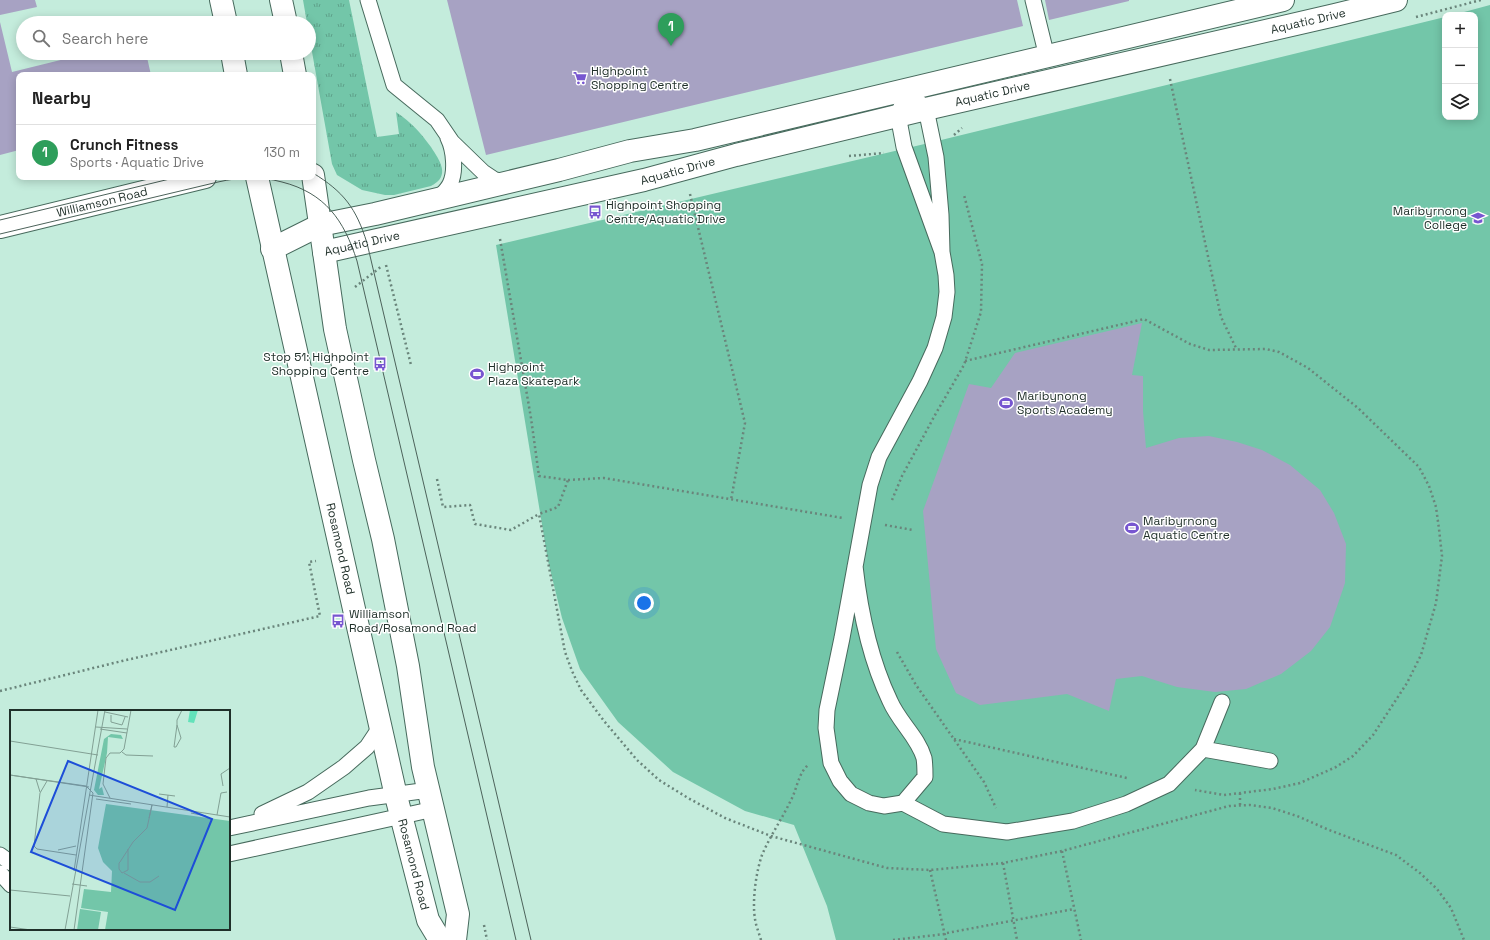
<!DOCTYPE html>
<html lang="en">
<head>
<meta charset="utf-8">
<style>
	body { margin:0; font-family:"Space Grotesk",sans-serif; background:#f6f6f6; color:#222 }
	.controls { position:absolute; right:12px; top:12px; display:grid; overflow:hidden; border-radius:8px; box-shadow:0 2px 10px #0003 }
	.controls button { width:36px; height:36px; display:grid; place-items:center; padding:0; border:0; border-bottom:1px solid #e0e0e0; background:#fff; color:#222; font:20px sans-serif }
	.you { position:absolute; left:644px; top:603px; width:14px; height:14px; margin:-10px; border:3px solid #fff; border-radius:50%; background:#1a73e8; box-shadow:0 0 0 6px #1a73e833 }
	.badge { display:grid; place-items:center; width:26px; height:26px; border-radius:50%; background:#0b8043; color:#fff; font-size:13px; font-weight:700 }
	.pin { position:absolute; translate:-50% -33px; filter:drop-shadow(0 1px 2px #0008) }
	.pin::after { content:''; position:absolute; top:21px; width:14px; height:12px; background:inherit; clip-path:polygon(0 0,100% 0,50% 100%) }
	.list { margin:0; padding:0; list-style:none }
	h2 { display:flex; justify-content:space-between; align-items:center; height:52px; margin:0; padding:0 16px; font-size:17px }
	h2 small { font-size:13px; font-weight:400; color:#767676 }
	.list li { display:grid; grid-template-columns:26px 1fr auto; gap:12px; align-items:center; box-sizing:border-box; height:56px; padding:0 16px; border-top:1px solid #e0e0e0 }
	.list b { display:block; font-size:15px; white-space:nowrap }
	.list p { margin:0; font-size:13px; white-space:nowrap; color:#767676 }
	.list em { font-size:13px; font-style:normal; color:#767676 }
	.icon { flex:none; width:22px; height:22px; fill:none; stroke:currentColor; stroke-width:2; stroke-linecap:round; stroke-linejoin:round }
	.map { position:relative; flex:none; width:1490px; height:940px; overflow:hidden }
	.search { position:absolute; background:#fff; box-shadow:0 2px 10px #0003; left:16px; top:16px; width:300px; height:44px; display:flex; align-items:center; gap:10px; box-sizing:border-box; padding:0 14px; border-radius:22px; color:#767676; font-size:15px }
	.panel { position:absolute; background:#fff; box-shadow:0 2px 10px #0003; left:16px; top:72px; width:300px; height:108px; border-radius:8px }
	.map>svg:first-child { display:block }
</style>
</head>
<body>
<div class="map">
<svg width="1490" height="940" viewBox="0 0 1490 940">
	<defs>
		<pattern id="grass-tufts" width="24" height="20" patternUnits="userSpaceOnUse"><rect width="24" height="20" fill="#73c6a9"/><path d="M3 7l-1-3M5 7V3M7 7l1-3M15 17l-1-3M17 17v-4M19 17l1-3" fill="none" stroke="#5ea18a"/></pattern>
	</defs>
	<rect width="100%" height="100%" fill="#c4ecdc"/>
	<!-- grass -->
	<path fill="url(#grass-tufts)" d="M303,0H349L377,137L399,134L396,112C412,123 420,132 431,147C440,161 451,176 431,186L394,195H385L362,190L337,175L332,164L309,35V23H307Z"/>
	<!-- garden -->
	<path fill="#73c6a9" d="M1490,5V940H836L827,906L794,825L745,811L673,772L618,722L580,669L562,618L548,561L496,245L933,142L1445,17V117H1475V15H1453Z"/>
	<!-- building -->
	<path fill="#a7a2c3" d="M0,0H35L37,7L0,15Z
		M447,0H1017L1023,26L486,155Z
		M1045,0H1129V1L1049,20Z
		M0,22L12,72L89,53H146L151,75H19V150L0,155Z
		M1142,323L1132,375L1143,376V411L1146,448L1179,438L1209,436L1237,442L1262,450L1290,465L1320,490L1334,513L1346,544L1345,583L1330,627L1311,651L1281,674L1246,689L1215,692L1177,687L1142,676L1116,679L1109,711L1067,694L980,705L956,693L936,649L923,511L969,384L991,388L1015,353Z"/>
	<g fill="none" stroke-linecap="round" stroke-linejoin="round">
		<!-- service casing -->
		<g stroke="#476a5d" stroke-width="17">
			<path id="service" d="M368,0L394,85L437,120L452,142L483,172L495,180L507,182
				M1033,0L1047,57
				M438,199C442,194 447,190 450,184C456,172 454,150 448,138
				M855,566C860,611 870,659 890,701C899,722 918,737 924,758C925,764 925,771 925,777L903,803L884,806L869,803L851,794L840,781L831,763L826,728L827,710L842,638L870,485L879,457L920,381L935,348L944,317L947,292L946,275L942,252L941,215L936,157L926,109L907,91L898,115L904,147L942,252
				M1203,749L1270,761
				M903,803L943,824L1007,832L1073,821L1126,804L1169,784L1203,749L1222,702
				M262,814L308,792L344,767L367,747L381,726
				M229,828L369,798L429,790
				M229,854L434,809
				M0,855L11,863
				M0,873L11,885"/>
		</g>
		<!-- minor casing -->
		<g stroke="#476a5d" stroke-width="24">
			<g id="minor">
				<path d="M320,225L375,214L559,170L630,151L695,140L1283,0"/>
				<path id="s1" d="M324,252L644,180L736,155L926,109L1335,15L1396,0"/>
			</g>
		</g>
		<!-- tertiary casing -->
		<g stroke="#476a5d" stroke-width="24">
			<g id="tertiary">
				<path d="M221,0L226,23"/>
				<path d="M281,0L286,23"/>
				<path d="M232,53L236,75"/>
				<path d="M291,53L295,75"/>
				<path d="M313,175L335,329L364,460L383,539L408,666L423,767L458,914L455,940"/>
				<path id="s2" d="M257,177L396,796L428,920L440,940"/>
				<path id="s3" d="M0,227L205,177"/>
				<path d="M272,249L320,225"/>
			</g>
		</g>
		<!-- path -->
		<path stroke="#6a857b" stroke-width="2.5" stroke-dasharray="2 3" stroke-linecap="butt" d="M1416,17L1481,0
			M1170,79L1221,317L1237,350
			M954,135L962,128
			M849,156L884,153
			M690,194L745,423L731,500
			M500,239L531,418L539,476L568,480L558,507L539,514L565,652L572,671L581,690L604,721L637,760L659,780L688,798L725,818L771,836L887,868L930,870L1003,863L1062,851L1229,806L1250,805L1272,808L1297,816L1329,830L1396,855L1420,873L1437,889L1451,908L1464,940
			M386,265L411,365
			M355,287L382,266
			M965,361L1144,319L1190,344L1209,350L1266,349L1279,352L1308,368L1358,408L1419,467L1429,486L1436,507L1439,529L1442,556L1436,603L1421,655L1407,683L1373,735L1353,756L1336,767L1300,783L1273,789L1224,795L1195,790
			M437,479L443,507L470,505L475,524L511,530L539,514
			M568,480L604,478L843,518
			M892,500L902,476L935,415L964,365L981,312L982,264L964,195
			M885,525L913,530
			M897,652L916,685L984,782L996,808
			M0,691L122,661L320,616L309,562L316,561
			M954,739L1127,778
			M1240,793V806
			M1062,851L1081,940
			M1003,863L1017,940
			M930,870L946,940
			M484,925L487,940
			M947,933L1074,909
			M761,940C759,933 756,926 755,919C752,901 756,872 762,855C770,836 782,819 791,800C797,789 798,774 808,765
			M893,940L945,934"/>
		<!-- service -->
		<use href="#service" stroke="#fff" stroke-width="15"/>
		<!-- minor -->
		<use href="#minor" stroke="#fff" stroke-width="22"/>
		<!-- tertiary -->
		<use href="#tertiary" stroke="#fff" stroke-width="22"/>
		<!-- tram -->
		<path stroke="#4c625a" stroke-width="1" d="M313,173C344,192 356,208 367,243L531,940
			M0,220L178,177
			M0,234L218,182C240,177 260,176 282,182C325,193 344,220 357,261L516,940"/>
	</g>
	<!-- icons -->
	<defs>
		<g id="supermarket-bare" transform="scale(1.08)"><path d="M-6-5.5h2.5l.6 2H6L4.5 2H-2.5L-4.4-4H-6ZM-1.5 3.2a1.3 1.3 0 1 0 .1 0ZM3 3.2a1.3 1.3 0 1 0 .1 0Z" fill="#7756d0" stroke="#fff" stroke-width="2.5" paint-order="stroke"/></g>
		<g id="bus-bare" transform="scale(1.08)"><path d="M-5-6H5V4H4V6H2V4H-2V6H-4V4H-5ZM-3.5-4V0h7V-4ZM-3.5 1.2v1.5H-2V1.2ZM2 1.2v1.5H3.5V1.2Z" fill="#7756d0" stroke="#fff" stroke-width="2.5" paint-order="stroke"/></g>
		<g id="school-bare" transform="scale(1.08)"><path d="M0-5L7-2L0 1L-7-2ZM-4 1L0 2.5L4 1V4Q0 6-4 4Z" fill="#7756d0" stroke="#fff" stroke-width="2.5" paint-order="stroke"/></g>
		<g id="stadium-bare" transform="scale(1.08)"><path d="M0-5a6.5 5 0 1 0 0 10a6.5 5 0 1 0 0-10ZM-3.5-1.8h7v3.6h-7Z" fill="#7756d0" stroke="#fff" stroke-width="2.5" paint-order="stroke"/></g>
	</defs>
	<g fill-rule="evenodd">
		<use href="#supermarket-bare" x="580" y="78"/>
		<use href="#bus-bare" x="595" y="212"/>
		<use href="#school-bare" x="1478" y="218"/>
		<use href="#bus-bare" x="380" y="364"/>
		<use href="#stadium-bare" x="477" y="374"/>
		<use href="#stadium-bare" x="1006" y="403"/>
		<use href="#stadium-bare" x="1132" y="528"/>
		<use href="#bus-bare" x="338" y="621"/>
	</g>
	<g text-anchor="middle" stroke-width="3" stroke-linejoin="round" paint-order="stroke">
		<!-- street labels -->
		<g font-size="12" fill="#1f2f29" stroke="#fff">
			<text dy="4" stroke="none"><textPath href="#s1" startOffset="1011">Aquatic Drive</textPath></text>
			<text dy="4" stroke="none"><textPath href="#s1" startOffset="687">Aquatic Drive</textPath></text>
			<text dy="4" stroke="none"><textPath href="#s1" startOffset="363">Aquatic Drive</textPath></text>
			<text dy="4" stroke="none"><textPath href="#s3" startOffset="105">Williamson Road</textPath></text>
			<text dy="4" stroke="none"><textPath href="#s1" startOffset="39">Aquatic Drive</textPath></text>
			<text dy="4" stroke="none"><textPath href="#s2" startOffset="381">Rosamond Road</textPath></text>
			<text dy="4" stroke="none"><textPath href="#s2" startOffset="705">Rosamond Road</textPath></text>
		</g>
		<!-- poi labels -->
		<g font-size="12" fill="#1f2f29" stroke="#fff" text-anchor="start">
			<text x="591" y="75">Highpoint<tspan x="591" dy="14">Shopping Centre</tspan></text>
			<text x="606" y="209">Highpoint Shopping<tspan x="606" dy="14">Centre/Aquatic Drive</tspan></text>
			<text x="1467" y="215" text-anchor="end">Maribyrnong<tspan x="1467" dy="14">College</tspan></text>
			<text x="369" y="361" text-anchor="end">Stop 51: Highpoint<tspan x="369" dy="14">Shopping Centre</tspan></text>
			<text x="488" y="371">Highpoint<tspan x="488" dy="14">Plaza Skatepark</tspan></text>
			<text x="1017" y="400">Maribynong<tspan x="1017" dy="14">Sports Academy</tspan></text>
			<text x="1143" y="525">Maribyrnong<tspan x="1143" dy="14">Aquatic Centre</tspan></text>
			<text x="349" y="618">Williamson<tspan x="349" dy="14">Road/Rosamond Road</tspan></text>
		</g>
	</g>
	<!-- overview -->
	<g transform="translate(10 710)">
		<rect width="220" height="220" fill="#c4ecdc"/>
		<path d="M101,24L111,25L113,29L98,27L97,43L89,79L92,77L94,85H88L84,80L94,29Z" fill="#73c6a9"/>
		<path d="M96,94L220,111V220H95L98,202L71,198L74,179L101,182L102,161L93,152L88,138ZM70,199L91,202L88,220H67Z" fill="#73c6a9"/>
		<path d="M180,0H188L184,13L178,12Z" fill="#63e2ba"/>
		<path fill="none" stroke="#82a094" stroke-width="1" d="M95,2L118,7M101,5V12L112,15L115,7M167,15L171,28L166,37H164L167,15V10L172,0M86,17L117,19M90,19L117,23M0,31L88,45M112,42L116,45L143,46M0,65L79,77M0,65L76,76L83,83L64,220M26,69L30,82M37,71L30,83L24,136L27,139L66,145M213,76L211,64L220,58M149,84L165,86M79,85L220,107M100,88L93,74L96,48L100,43H110L114,39L121,0M86,89L121,94M157,97L158,85M181,103L196,106M207,105L211,83L217,82M139,108L142,95M118,139V160L112,163L109,159V153L110,152L123,132L137,118L142,95M48,140L66,136M64,161L88,0M114,163L130,172H140L149,166M62,174L77,176M0,180L60,186M0,217L21,220M55,220L95,0"/>
		<path fill="#1d4ed8" fill-opacity="0.15" stroke="#1d4ed8" stroke-width="2" d="M58,51L202,109L165,200L21,142Z"/>
		<rect width="220" height="220" fill="none" stroke="#1f2f29" stroke-width="2"/>
	</g>
</svg>
<div class="controls">
<button>+</button>
<button>−</button>
<button><svg class="icon" aria-label="layers" viewBox="0 0 24 24"><path d="M12 4l9 5-9 5-9-5zM3 14l9 5 9-5"/></svg></button>
</div>
<div class="you"></div>
<div class="pin badge" style="left:671px;top:46px;background:#2e9e5b">1</div>
<div class="search"><svg class="icon" aria-label="search" viewBox="0 0 24 24"><circle cx="10" cy="10" r="6"/><path d="M15 15l6 6"/></svg>Search here</div>
<section class="panel">
<h2>Nearby<small></small></h2>
<ul class="list">
<li><span class="badge" style="background:#2e9e5b">1</span><div><b>Crunch Fitness</b><p>Sports · Aquatic Drive</p></div><em>130 m</em></li>
</ul>
</section>
</div>
</body>
</html>
